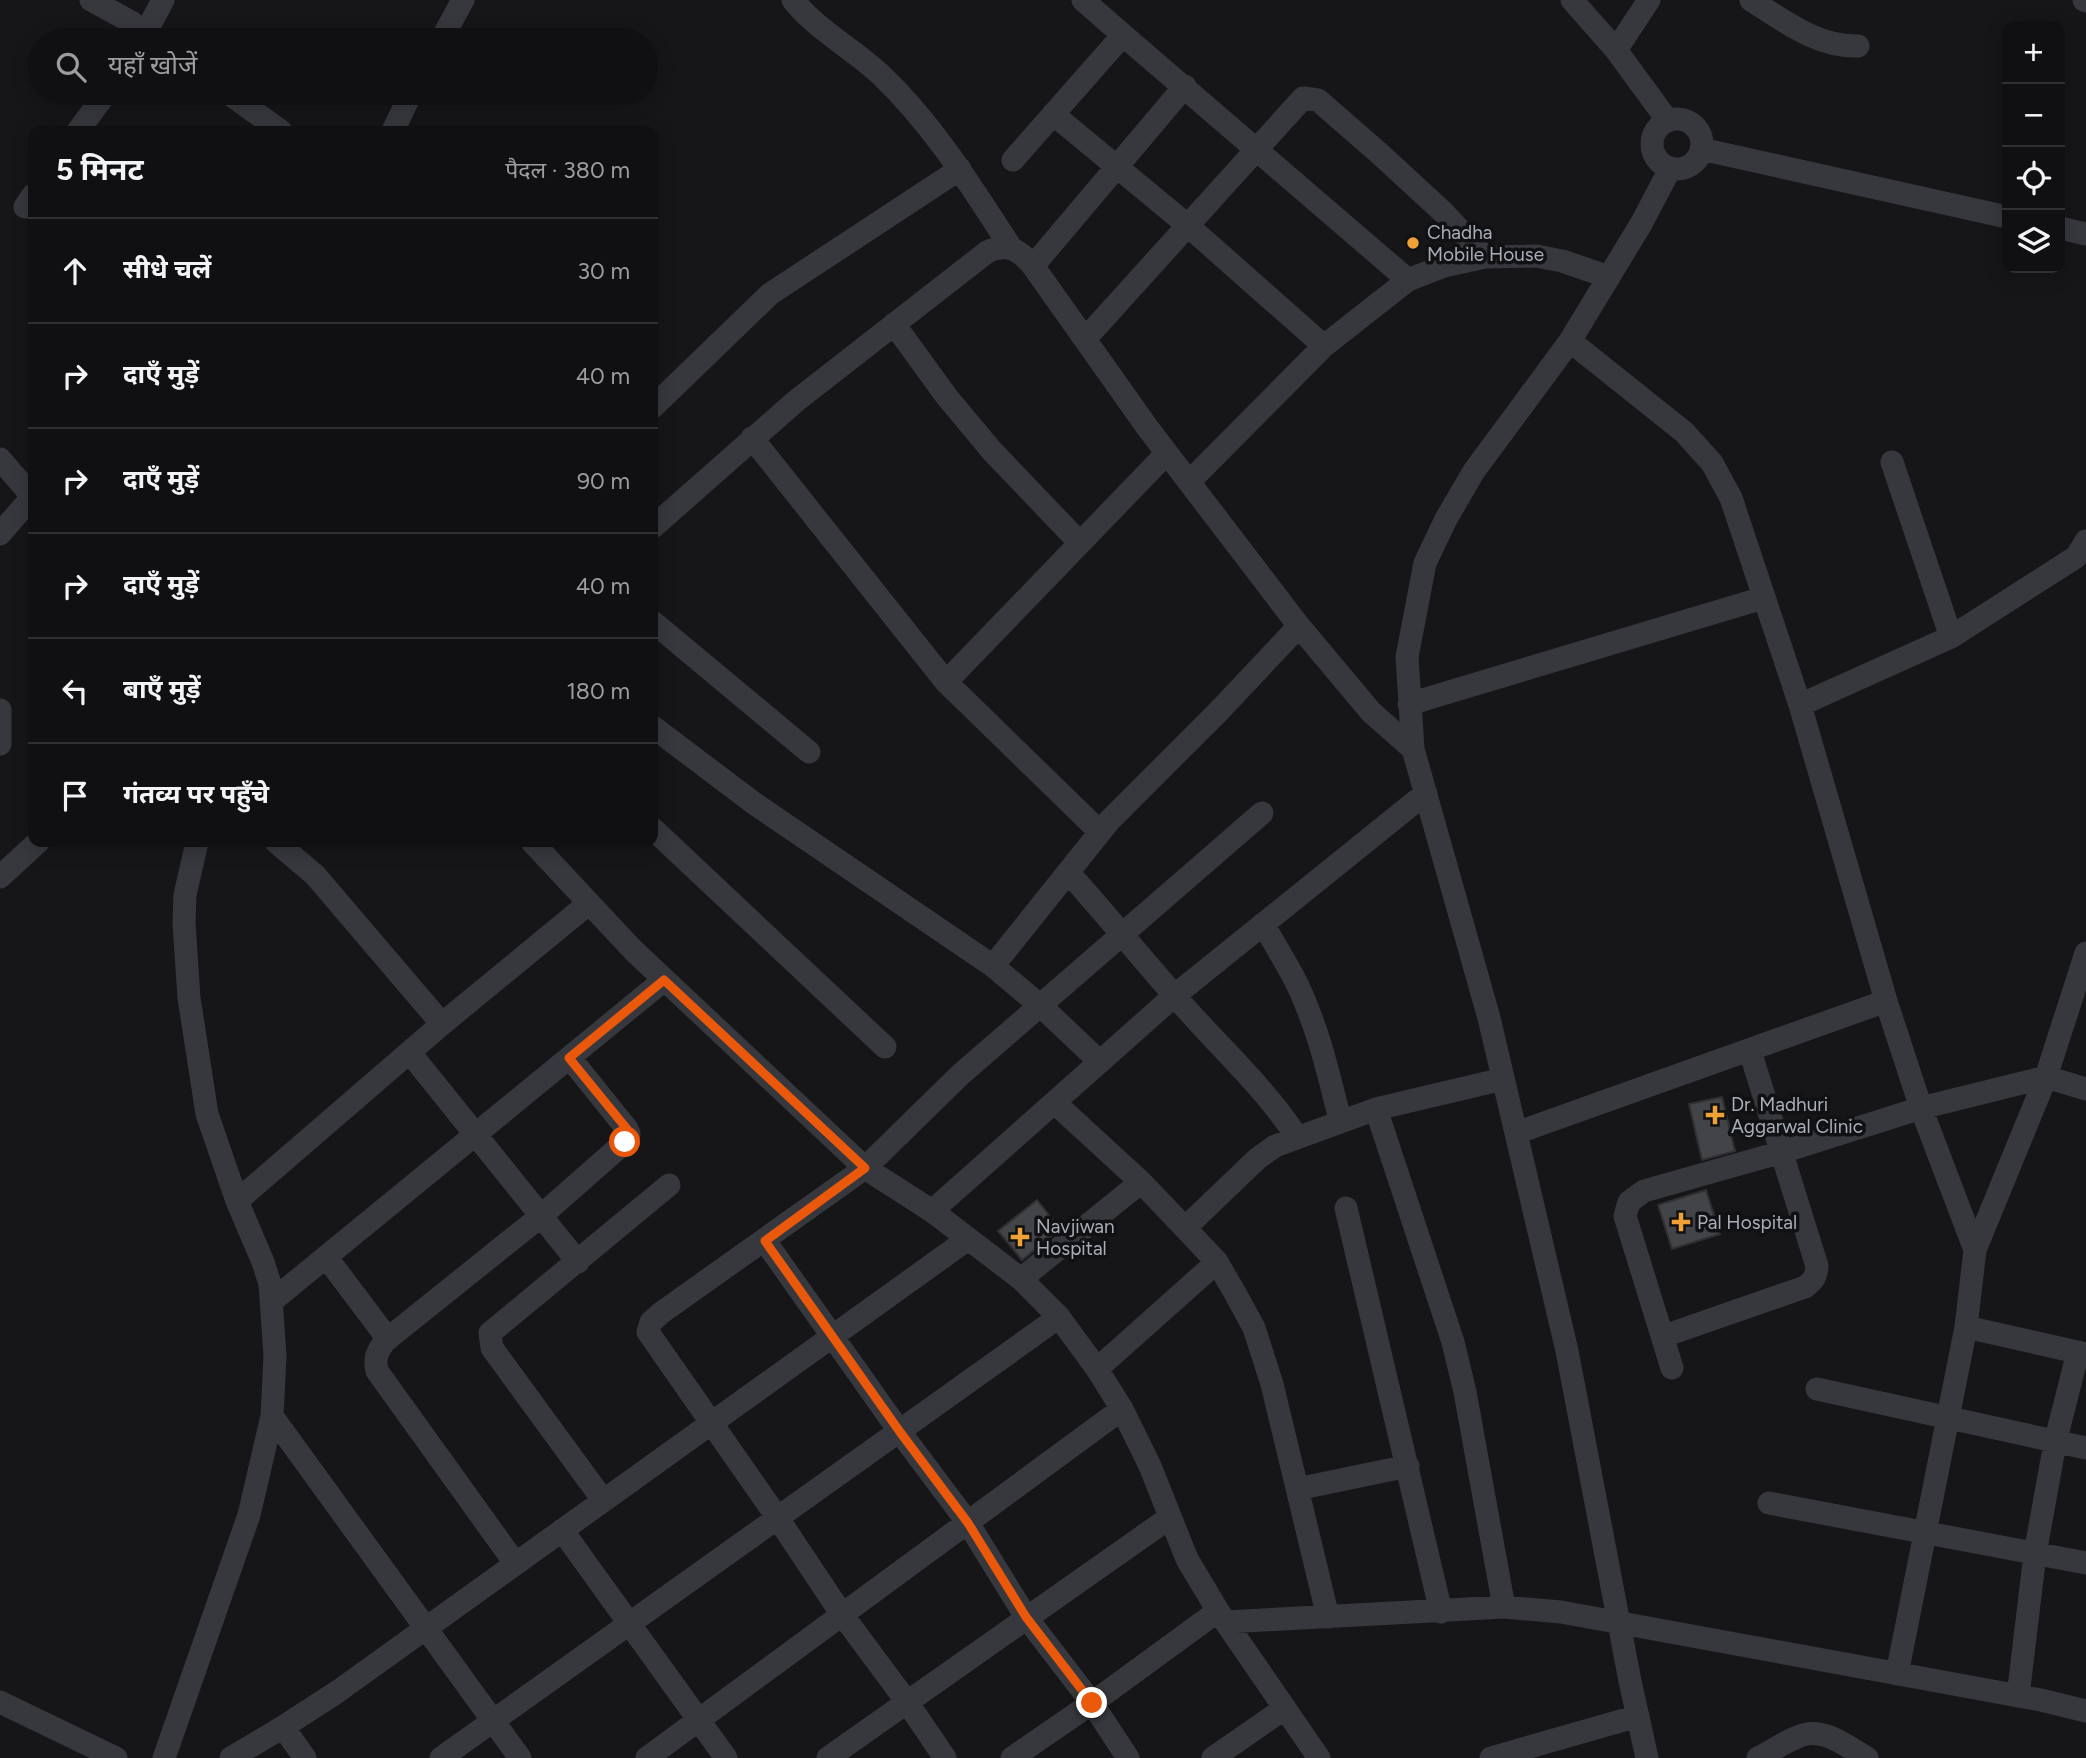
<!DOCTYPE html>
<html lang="hi">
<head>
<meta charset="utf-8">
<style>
	body { margin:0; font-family:Figtree,"Noto Sans Devanagari",sans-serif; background:#19191b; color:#f1f3f6 }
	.controls { position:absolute; right:21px; top:21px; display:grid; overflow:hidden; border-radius:14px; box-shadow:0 4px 18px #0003 }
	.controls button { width:63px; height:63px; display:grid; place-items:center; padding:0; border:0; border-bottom:2px solid #303032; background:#101012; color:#f1f3f6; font:35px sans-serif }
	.stop { position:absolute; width:21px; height:21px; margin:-16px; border:5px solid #ea580c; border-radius:50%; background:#fff }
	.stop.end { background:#ea580c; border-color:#fff; box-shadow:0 2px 7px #0008 }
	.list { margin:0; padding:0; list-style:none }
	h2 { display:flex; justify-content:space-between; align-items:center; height:91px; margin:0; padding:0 28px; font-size:30px }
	h2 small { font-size:23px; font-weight:400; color:#9c9d9f }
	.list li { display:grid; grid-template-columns:46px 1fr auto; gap:21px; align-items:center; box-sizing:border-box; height:105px; padding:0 28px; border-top:2px solid #303032 }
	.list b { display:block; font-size:26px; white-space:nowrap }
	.list em { font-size:23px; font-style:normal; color:#9c9d9f }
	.icon { flex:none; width:38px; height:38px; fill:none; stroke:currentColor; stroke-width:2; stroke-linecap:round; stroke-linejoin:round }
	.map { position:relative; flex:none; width:2086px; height:1758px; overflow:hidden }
	.search { position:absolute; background:#101012; box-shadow:0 4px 18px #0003; left:28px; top:28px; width:630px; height:77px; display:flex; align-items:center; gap:18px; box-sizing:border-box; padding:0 24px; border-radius:38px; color:#9c9d9f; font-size:26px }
	.panel { position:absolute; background:#101012; box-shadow:0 4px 18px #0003; left:28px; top:126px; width:630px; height:721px; border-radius:14px }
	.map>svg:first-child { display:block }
</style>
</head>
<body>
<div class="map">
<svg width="2086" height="1758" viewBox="0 0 2086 1758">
	<rect width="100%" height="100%" fill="#161618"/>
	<!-- building -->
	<path fill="#424448" stroke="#303034" stroke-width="2" d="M1722,1097L1735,1151L1702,1160L1689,1104Z
		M1706,1190L1720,1234L1672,1249L1658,1205Z
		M1037,1200L1060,1229L1022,1260L998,1231Z"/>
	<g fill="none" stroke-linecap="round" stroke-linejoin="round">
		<!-- minor -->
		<path stroke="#37383d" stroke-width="23" d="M91,0L131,22L155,40
			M793,0C817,30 852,48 880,74C932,123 971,186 1010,246
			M1083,0L1123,35
			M1572,0L1616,50L1668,121
			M1751,0C1784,21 1817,47 1858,46
			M2084,0L2086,1
			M142,40L163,0
			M441,40L463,0
			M1616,50L1649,0
			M228,93L281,131
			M1053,114L1186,224L1324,346
			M1652 144a25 25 0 1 1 50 0a25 25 0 1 1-50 0Z
			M78,131L106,93
			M393,131L411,93
			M1701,149L2007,217
			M1013,160L1123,35L1408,280
			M25,207L33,195
			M2060,228L2086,234
			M1033,266L1185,86
			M894,324L947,397L992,451L1080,543
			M1086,338L1303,98L1318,100L1380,154L1444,213L1485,257
			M1570,341L1684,432L1712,463L1731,498L1800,705L1886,1001L1921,1108L1975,1250
			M653,407L770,294L960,169
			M752,438L946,682L1100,832
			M0,459L33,497
			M1892,462L1951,637
			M1189,482L1324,346L1408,280L1444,266L1485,257L1536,256L1562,261L1609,277
			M653,527L796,401L987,252C1007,242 1020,250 1033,266L1147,427L1299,626L1371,712L1413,749
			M0,534L33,496
			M653,622L809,752
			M946,682L1167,453
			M1409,704L1763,598
			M1800,705L1951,637L2076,557L2086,541
			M0,710V744
			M653,727L755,804L993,966L1042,1007L1100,1062
			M653,829L885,1047
			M276,842L315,875L442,1024
			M532,842L633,950L865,1168L932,1211L1021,1279L1059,1317L1097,1369L1122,1409L1150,1466L1187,1559L1218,1611L1319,1758
			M1068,872C1104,912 1138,954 1174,995C1215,1043 1262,1084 1297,1137
			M0,877L38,842
			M1263,924C1273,941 1283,958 1293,976C1316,1020 1328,1071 1340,1120
			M993,966L1109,821L1218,712L1299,626
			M410,1053L578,1262
			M1055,1103L1141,1182L1185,1228L1217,1262L1235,1293L1254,1328L1272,1384L1328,1617
			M1376,1109L1453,1342L1465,1392L1504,1607
			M1516,1133L1886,1001
			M237,1201L442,1024L588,904
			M1346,1208L1441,1612
			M932,1211L1174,996L1426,793
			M1185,1228L1257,1159L1275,1146L1376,1109L1503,1079
			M765,1241L900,1432L968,1523L1026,1617L1092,1703L1128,1758
			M327,1258L388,1339
			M1021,1279L1141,1182
			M272,1301L664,980
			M1966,1327L2086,1354
			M1664,1336L1805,1287C1814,1280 1816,1277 1817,1266L1750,1051
			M1672,1368L1625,1216L1629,1202L1644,1191L1782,1152L1921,1108L2046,1077L2086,1089
			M1097,1369L1217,1262
			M1817,1389L2086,1448
			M272,1416L520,1758
			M1297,1489L1408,1466
			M603,1500L492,1348L490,1333L669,1185
			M1769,1503L2086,1563
			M562,1530L726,1758
			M515,1563L377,1371C374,1358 377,1352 385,1341L541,1216L625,1142L629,1134L627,1129L570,1058
			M1226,1622L1504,1607L1561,1612L2041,1700L2086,1711
			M1897,1674L1966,1327L1975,1250L2046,1077L2086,953
			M2018,1696L2035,1554L2055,1443L2078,1352
			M0,1702L116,1758
			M283,1727L305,1758
			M164,1758L249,1515L272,1416L275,1356L270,1284L263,1262L237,1201L207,1114L189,998L184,923L185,895L197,842
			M231,1758L283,1727L337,1692L968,1239
			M441,1758L1059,1317
			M647,1758L1122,1409
			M828,1758L1169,1518
			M945,1758L907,1702L841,1613L777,1517L648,1332L651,1322L661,1313L865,1168L960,1075L1262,813
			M1012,1758L1092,1703L1218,1611
			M1213,1758L1285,1708
			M1491,1758L1638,1716
			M1647,1758L1630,1681L1567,1351L1489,1018L1413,749L1407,657L1425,563L1446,519L1474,471L1570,341L1641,224L1670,169
			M1758,1758C1773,1751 1791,1737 1807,1734C1828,1730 1851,1749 1867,1758"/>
	</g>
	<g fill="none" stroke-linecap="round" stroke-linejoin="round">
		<!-- route -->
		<path stroke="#ea580c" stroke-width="9" d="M625,1142L629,1134L627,1129L569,1058L664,980L865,1168L765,1241L900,1432L968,1523L1026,1617L1092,1703"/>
	</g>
	<!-- markers -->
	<g fill="#efa037" stroke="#111113" stroke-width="2.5">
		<circle cx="1413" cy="243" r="7"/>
		<path d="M1711.5 1104.5h7v7h7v7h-7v7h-7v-7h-7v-7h7z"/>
		<path d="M1677.5 1211.5h7v7h7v7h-7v7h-7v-7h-7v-7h7z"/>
		<path d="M1016.5 1226.5h7v7h7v7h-7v7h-7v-7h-7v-7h7z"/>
	</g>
	<g text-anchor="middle" stroke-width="7" stroke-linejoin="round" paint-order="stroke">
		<!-- poi labels -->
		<g font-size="19" fill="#a8aeb8" stroke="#111113" text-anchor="start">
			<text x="1427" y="239">Chadha<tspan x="1427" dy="22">Mobile House</tspan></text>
			<text x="1731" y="1111">Dr. Madhuri<tspan x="1731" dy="22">Aggarwal Clinic</tspan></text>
			<text x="1697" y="1229">Pal Hospital</text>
			<text x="1036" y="1233">Navjiwan<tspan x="1036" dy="22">Hospital</tspan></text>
		</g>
	</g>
</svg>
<div class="controls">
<button>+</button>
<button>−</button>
<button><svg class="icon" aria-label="locate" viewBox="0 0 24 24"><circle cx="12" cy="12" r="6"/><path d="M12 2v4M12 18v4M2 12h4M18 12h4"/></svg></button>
<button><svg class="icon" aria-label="layers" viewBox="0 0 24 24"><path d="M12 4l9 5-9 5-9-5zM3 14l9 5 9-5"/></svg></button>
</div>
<div class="stop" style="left:625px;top:1142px"></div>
<div class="stop end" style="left:1092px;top:1703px"></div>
<div class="search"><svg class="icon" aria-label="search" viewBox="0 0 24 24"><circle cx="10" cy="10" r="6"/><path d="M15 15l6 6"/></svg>यहाँ खोजें</div>
<section class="panel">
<h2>5 मिनट<small>पैदल · 380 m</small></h2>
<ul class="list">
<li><svg class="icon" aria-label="ahead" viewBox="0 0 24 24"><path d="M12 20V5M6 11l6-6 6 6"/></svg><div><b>सीधे चलें</b></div><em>30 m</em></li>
<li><svg class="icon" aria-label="right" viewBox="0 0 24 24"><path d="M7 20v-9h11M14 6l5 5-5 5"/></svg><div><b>दाएँ मुड़ें</b></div><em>40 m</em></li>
<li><svg class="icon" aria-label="right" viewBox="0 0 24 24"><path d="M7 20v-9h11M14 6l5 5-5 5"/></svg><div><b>दाएँ मुड़ें</b></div><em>90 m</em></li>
<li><svg class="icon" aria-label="right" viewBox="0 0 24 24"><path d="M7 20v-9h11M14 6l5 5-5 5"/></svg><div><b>दाएँ मुड़ें</b></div><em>40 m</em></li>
<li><svg class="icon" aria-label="left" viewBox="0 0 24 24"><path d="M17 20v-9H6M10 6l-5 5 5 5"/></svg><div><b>बाएँ मुड़ें</b></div><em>180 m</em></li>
<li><svg class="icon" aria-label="arrive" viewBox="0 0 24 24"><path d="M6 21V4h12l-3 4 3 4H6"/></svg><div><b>गंतव्य पर पहुँचे</b></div></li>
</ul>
</section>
</div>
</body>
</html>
